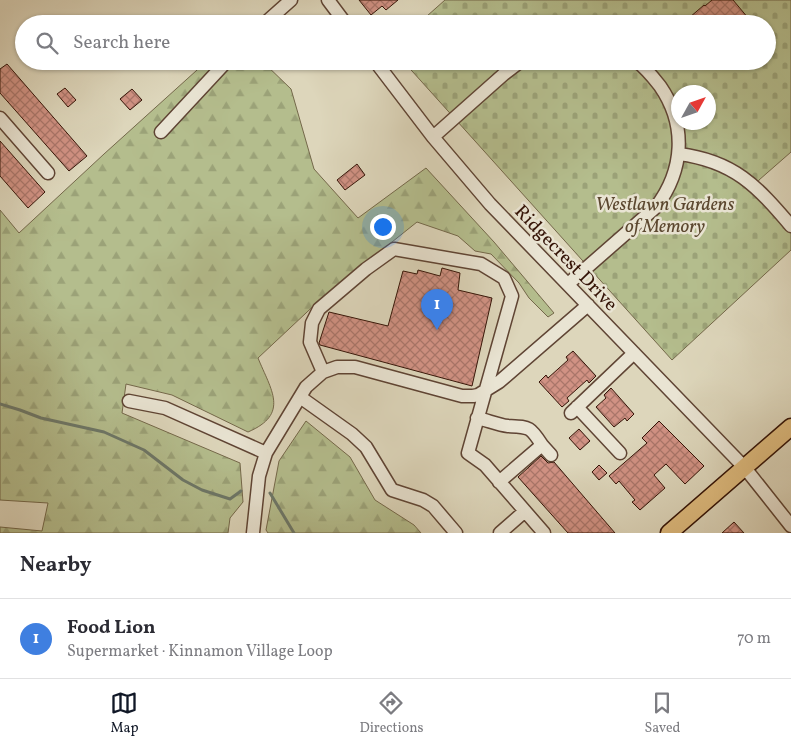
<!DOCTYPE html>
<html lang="en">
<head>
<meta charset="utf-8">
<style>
	body { margin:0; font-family:Vollkorn,serif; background:#f2f2f3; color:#2b2b33 }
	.compass { position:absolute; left:671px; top:85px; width:45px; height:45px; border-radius:50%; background:#fff; box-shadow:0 1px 4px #0004; rotate:50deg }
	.you { position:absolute; left:382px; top:226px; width:18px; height:18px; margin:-12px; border:4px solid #fff; border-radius:50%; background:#1a73e8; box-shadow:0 0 0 8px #1a73e833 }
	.badge { display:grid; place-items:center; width:32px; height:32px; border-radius:50%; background:#111827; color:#fff; font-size:16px; font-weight:700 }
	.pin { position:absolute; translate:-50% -41px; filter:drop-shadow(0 1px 2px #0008) }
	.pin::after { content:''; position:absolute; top:26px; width:18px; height:15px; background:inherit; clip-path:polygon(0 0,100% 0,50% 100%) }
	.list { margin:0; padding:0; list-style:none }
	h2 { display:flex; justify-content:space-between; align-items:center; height:65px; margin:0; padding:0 20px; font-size:21px }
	h2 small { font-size:16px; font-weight:400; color:#7c7c81 }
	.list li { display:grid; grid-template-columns:32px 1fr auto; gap:15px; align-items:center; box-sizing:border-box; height:80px; padding:0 20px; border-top:1px solid #e1e1e2 }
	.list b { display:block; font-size:19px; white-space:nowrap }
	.list p { margin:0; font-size:16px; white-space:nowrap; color:#7c7c81 }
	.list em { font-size:16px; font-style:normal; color:#7c7c81 }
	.icon { flex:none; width:28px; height:28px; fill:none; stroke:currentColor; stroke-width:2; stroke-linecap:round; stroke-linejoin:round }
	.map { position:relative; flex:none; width:791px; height:533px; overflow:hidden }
	.search { position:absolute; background:#fff; box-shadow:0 1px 4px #0004; left:15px; right:15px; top:15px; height:55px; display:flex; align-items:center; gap:12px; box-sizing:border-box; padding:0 18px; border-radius:28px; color:#7c7c81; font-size:19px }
	.sheet { height:145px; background:#fff }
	nav { display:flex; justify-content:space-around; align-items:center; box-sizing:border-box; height:70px; border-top:1px solid #e1e1e2; background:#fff; font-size:14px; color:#7c7c81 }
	nav a { display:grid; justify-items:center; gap:2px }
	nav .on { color:#111827 }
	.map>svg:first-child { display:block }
</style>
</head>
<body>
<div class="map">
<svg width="791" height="533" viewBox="0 0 791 533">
	<defs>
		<pattern id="forest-firs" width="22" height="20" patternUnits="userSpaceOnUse" patternTransform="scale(1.25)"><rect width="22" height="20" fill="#b4bd8d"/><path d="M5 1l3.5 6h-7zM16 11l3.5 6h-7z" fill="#9ba278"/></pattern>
		<pattern id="cemetery-stones" width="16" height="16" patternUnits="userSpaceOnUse" patternTransform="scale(1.25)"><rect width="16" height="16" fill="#b4bd8d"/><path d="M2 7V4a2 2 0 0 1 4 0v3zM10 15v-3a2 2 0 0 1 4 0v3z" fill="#9ba278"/></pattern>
		<pattern id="building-cross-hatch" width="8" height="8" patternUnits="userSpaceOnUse" patternTransform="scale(1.25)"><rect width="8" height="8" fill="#d19284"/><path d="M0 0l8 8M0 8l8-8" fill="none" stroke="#aa766a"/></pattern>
	</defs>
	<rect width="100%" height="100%" fill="#ddd6bb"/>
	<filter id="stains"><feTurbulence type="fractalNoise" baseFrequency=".004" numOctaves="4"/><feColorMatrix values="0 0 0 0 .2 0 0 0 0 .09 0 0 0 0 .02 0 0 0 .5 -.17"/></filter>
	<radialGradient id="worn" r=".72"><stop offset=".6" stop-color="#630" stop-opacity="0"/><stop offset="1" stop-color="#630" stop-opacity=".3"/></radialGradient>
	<!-- forest -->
	<path fill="url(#forest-firs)" stroke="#74684a" d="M207,61H262L291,89L314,169L358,218L426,168L494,242L554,313L548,317L529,298L519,283L491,254L475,251L458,236L417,222L322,298L258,358C271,390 290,414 248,432L172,395L126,384L122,413L240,463L243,502L230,518L228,533H0V527L42,531L48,503L0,500V210L19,233L104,154Z
		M306,421L350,457L375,500L414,525L421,533H268L266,530L279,461Z"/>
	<!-- cemetery -->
	<path fill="url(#cemetery-stones)" stroke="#74684a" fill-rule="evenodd" d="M445,0H791V152L759,180L754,191L791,230V250L672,360L403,61H767V24H418ZM678,92H708V122H678Z"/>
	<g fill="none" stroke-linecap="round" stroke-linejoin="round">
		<!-- stream -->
		<path stroke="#6d7869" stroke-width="3" d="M0,404L20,410L41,418L104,432L144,450L183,480L202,490L230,499L241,491
			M270,493L294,533"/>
	</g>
	<!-- building -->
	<path fill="url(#building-cross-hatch)" stroke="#351407" d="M359,0H398L386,10L382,6L371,15Z
		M712,0H733L749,19L744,24H682L704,5L705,6Z
		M7,64L87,156L69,171L0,93V69Z
		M65,88L76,100L68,107L57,94Z
		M132,89L142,100L130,110L120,99Z
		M0,141L45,192L28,208L0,176Z
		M357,164L365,175L345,190L337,180Z
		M442,268L460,273L458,290L492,298L472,386L320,345L319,343L329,312L388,326L403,271L417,274L418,270L440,276Z
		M573,351L596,376L589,383L587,380L567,398L569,401L562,407L539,382L546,375L548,378L568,360L566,357Z
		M611,388L634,414L627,421L625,418L614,427L596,407L606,398L604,395Z
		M659,421L704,466L685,484L666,464L654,475L665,488L640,510L632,502L635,500L619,481L616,484L609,476L647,443L642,438Z
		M579,429L590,441L580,450L569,438Z
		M541,456L548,463L554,462L615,533H568L518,477Z
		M599,465L607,473L599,480L592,472Z
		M734,522L744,533H722Z"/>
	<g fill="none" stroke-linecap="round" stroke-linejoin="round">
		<!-- minor casing -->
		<g stroke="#5f4434" stroke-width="15">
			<path id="minor" d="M328,0L346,24
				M264,24L291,0
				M375,61L433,137L490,204L745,468L791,526
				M0,118L48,173
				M161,132L227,61
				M433,137L504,74L521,61
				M679,154C734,161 757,186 791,226
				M568,284L656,207C684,170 687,125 660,86C653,77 645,67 636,61
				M323,372L310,342L312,323L319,309L366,269L394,249L481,264L504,278L512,296L468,453L485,465L544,533
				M300,397L352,434L366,447L392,490L423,500L433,506L456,533
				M129,401L165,408L266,453
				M577,407L620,453
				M571,413L634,353
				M477,418C487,420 498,425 508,426C529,427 530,426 542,445L499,482
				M542,445L551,455
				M253,533L259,476L266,453L306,387L323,372L337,367H355L462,396H473L478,395L499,382L588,305
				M500,533L525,511"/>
		</g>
		<!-- major casing -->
		<g stroke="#351407" stroke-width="19">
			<path id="major" d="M669,533L791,427"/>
		</g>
		<!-- minor -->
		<use href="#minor" stroke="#e9e4d3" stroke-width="12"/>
		<!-- major -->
		<use href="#major" stroke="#debb7e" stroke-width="16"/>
	</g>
	<g text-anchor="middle" stroke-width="5" stroke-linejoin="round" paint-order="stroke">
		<!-- park labels -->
		<g font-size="19" font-style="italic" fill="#5b472f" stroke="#e9e4d3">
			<text x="665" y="210">Westlawn Gardens<tspan x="665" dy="22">of Memory</tspan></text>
		</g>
		<!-- street labels -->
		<g font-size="19" fill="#351407" stroke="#e9e4d3">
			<text transform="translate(567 257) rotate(46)" y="7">Ridgecrest Drive</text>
		</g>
	</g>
	<rect width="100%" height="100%" filter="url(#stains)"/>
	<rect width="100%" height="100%" fill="url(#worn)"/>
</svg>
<svg class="compass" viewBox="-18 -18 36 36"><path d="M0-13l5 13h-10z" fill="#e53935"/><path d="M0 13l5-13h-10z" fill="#7c7c81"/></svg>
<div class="you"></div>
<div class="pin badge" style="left:437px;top:330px;background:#3f7fe0">1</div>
<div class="search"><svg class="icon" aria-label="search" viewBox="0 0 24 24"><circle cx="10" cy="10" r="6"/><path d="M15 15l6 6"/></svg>Search here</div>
</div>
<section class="sheet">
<h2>Nearby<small></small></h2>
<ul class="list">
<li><span class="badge" style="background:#3f7fe0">1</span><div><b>Food Lion</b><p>Supermarket · Kinnamon Village Loop</p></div><em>70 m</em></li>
</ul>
</section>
<nav>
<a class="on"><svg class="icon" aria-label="map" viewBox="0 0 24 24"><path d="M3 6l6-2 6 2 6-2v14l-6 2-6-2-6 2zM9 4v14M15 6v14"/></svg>Map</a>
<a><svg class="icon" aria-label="directions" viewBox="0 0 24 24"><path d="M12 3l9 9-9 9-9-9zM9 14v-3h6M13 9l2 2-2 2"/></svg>Directions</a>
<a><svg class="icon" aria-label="saved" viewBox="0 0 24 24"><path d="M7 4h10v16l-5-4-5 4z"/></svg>Saved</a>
</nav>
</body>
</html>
